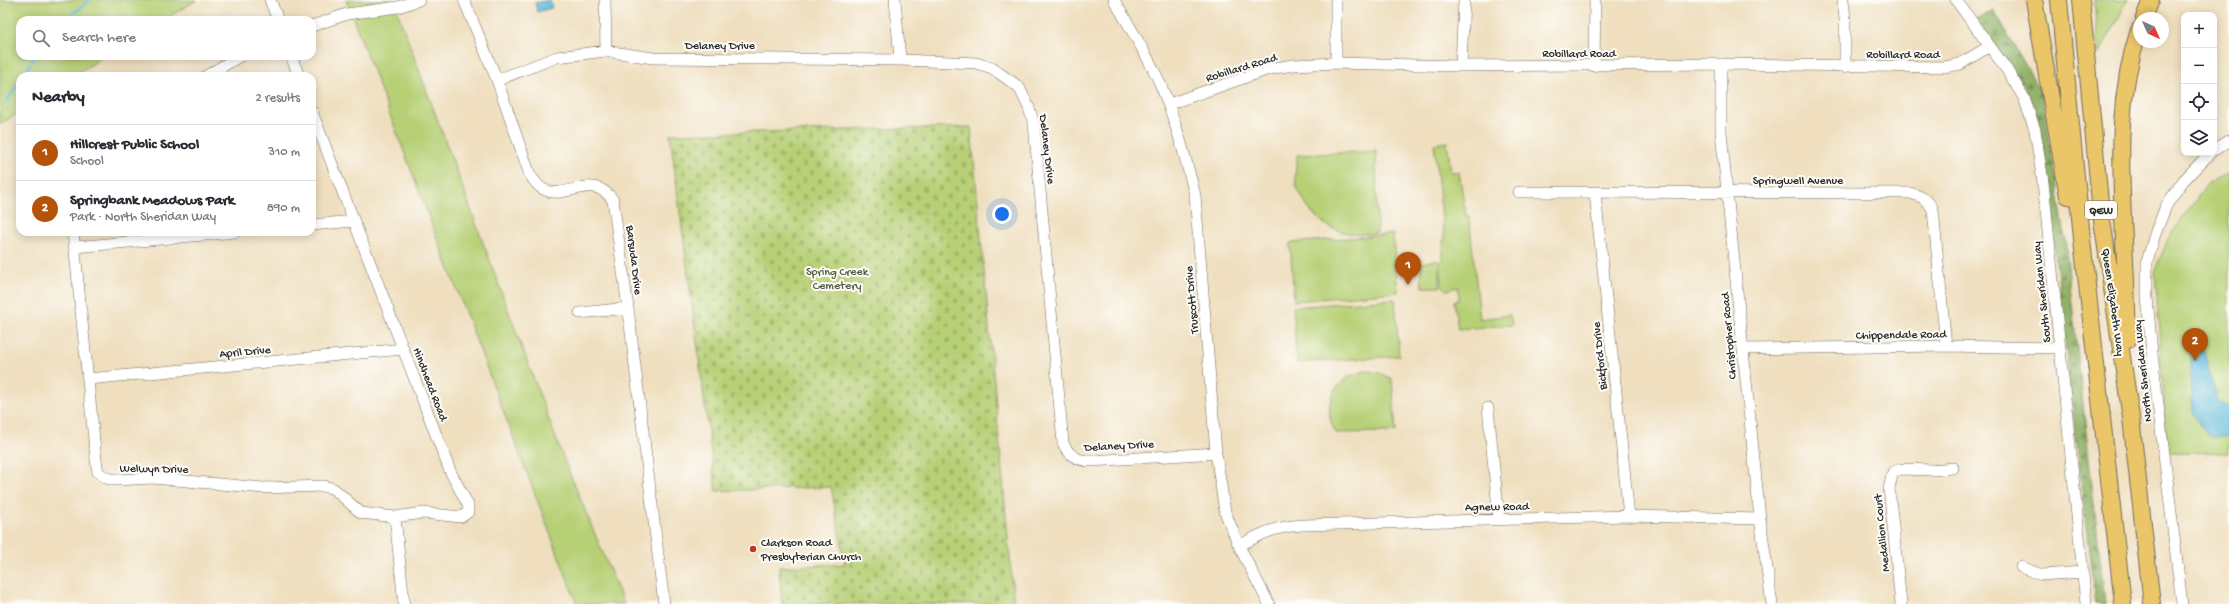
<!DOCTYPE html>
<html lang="en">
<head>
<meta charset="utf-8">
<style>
	body { margin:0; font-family:"Gochi Hand",sans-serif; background:#f2f2f3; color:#2b2b33 }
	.controls { position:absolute; right:12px; top:12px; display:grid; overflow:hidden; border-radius:8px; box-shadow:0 2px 10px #0003 }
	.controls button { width:36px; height:36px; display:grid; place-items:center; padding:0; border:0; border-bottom:1px solid #e1e1e2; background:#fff; color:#2b2b33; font:20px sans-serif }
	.compass { position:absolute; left:2133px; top:12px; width:36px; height:36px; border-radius:50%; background:#fff; box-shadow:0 2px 10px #0003; rotate:135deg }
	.you { position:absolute; left:1002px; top:214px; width:14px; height:14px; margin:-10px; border:3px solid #fff; border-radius:50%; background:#1a73e8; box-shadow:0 0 0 6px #1a73e833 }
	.badge { display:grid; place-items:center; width:26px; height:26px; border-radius:50%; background:#b45309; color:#fff; font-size:13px; font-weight:700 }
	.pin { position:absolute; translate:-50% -33px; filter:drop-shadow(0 1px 2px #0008) }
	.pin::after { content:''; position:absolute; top:21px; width:14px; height:12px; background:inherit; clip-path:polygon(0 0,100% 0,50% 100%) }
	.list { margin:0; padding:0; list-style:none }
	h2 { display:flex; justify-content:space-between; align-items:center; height:52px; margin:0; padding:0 16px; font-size:17px }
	h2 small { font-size:13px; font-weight:400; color:#7c7c81 }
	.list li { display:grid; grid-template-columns:26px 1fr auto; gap:12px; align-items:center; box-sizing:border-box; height:56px; padding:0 16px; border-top:1px solid #e1e1e2 }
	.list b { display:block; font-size:15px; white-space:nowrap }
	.list p { margin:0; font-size:13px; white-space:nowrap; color:#7c7c81 }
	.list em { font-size:13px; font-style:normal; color:#7c7c81 }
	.icon { flex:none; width:22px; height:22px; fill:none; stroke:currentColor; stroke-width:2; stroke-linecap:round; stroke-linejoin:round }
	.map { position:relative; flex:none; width:2229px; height:604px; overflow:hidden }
	.search { position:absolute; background:#fff; box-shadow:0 2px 10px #0003; left:16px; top:16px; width:300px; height:44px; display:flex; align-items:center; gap:10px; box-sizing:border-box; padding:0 14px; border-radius:12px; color:#7c7c81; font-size:15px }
	.panel { position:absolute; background:#fff; box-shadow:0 2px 10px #0003; left:16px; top:72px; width:300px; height:164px; border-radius:12px }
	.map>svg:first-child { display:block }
</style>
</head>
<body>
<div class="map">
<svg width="2229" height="604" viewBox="0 0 2229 604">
	<defs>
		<pattern id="forest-firs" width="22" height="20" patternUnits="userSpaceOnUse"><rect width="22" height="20" fill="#91b267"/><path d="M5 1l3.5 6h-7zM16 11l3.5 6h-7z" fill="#779155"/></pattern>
		<pattern id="cemetery-stones" width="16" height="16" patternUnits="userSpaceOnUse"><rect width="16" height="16" fill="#b7d076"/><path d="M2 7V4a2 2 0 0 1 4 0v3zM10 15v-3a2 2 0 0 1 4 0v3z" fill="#9eb366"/></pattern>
	</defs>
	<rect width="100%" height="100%" fill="#fdfcf7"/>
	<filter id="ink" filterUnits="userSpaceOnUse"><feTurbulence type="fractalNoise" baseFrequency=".025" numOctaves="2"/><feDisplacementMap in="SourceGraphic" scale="8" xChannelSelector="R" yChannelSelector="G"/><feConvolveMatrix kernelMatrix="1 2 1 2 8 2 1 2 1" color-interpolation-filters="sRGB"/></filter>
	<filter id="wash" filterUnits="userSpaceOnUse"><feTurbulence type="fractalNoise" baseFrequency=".012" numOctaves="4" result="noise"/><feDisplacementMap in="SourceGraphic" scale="16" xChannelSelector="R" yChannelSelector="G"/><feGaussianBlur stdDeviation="0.9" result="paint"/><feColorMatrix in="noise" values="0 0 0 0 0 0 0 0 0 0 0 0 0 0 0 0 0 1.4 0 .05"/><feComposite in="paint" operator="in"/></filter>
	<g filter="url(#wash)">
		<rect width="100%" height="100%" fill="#efdfbf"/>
		<!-- green -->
		<path fill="#b7d076" stroke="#717e50" d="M0,0H197L163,20H20V56H104L74,76H20V111L0,125Z
			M346,0H393L562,455L624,604H577Z
			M2094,0H2128L2099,54Z
			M1447,142L1451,172H1459L1466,216H1469L1480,319L1510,315L1512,325L1458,329L1454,301L1459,299L1458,287L1446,290L1442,286L1440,265V287H1422L1421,263L1436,260L1440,263C1445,254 1442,246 1444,236L1434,144Z
			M1376,151L1377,233C1344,238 1318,228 1302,197C1300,193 1296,188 1296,183C1294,175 1297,164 1297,155Z
			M2229,173V453L2167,452L2155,270L2169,237L2208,183Z
			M1393,234L1398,292L1294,301L1290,243Z
			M1395,299L1399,356L1297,363L1293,307Z
			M1367,371L1380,373L1392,379L1396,432L1336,433C1320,405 1335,375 1367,371Z"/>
		<!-- forest -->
		<path fill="url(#forest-firs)" stroke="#5e6e49" d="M1994,10L2042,94L2064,230L2105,604H2095L2043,145L2037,117L2023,84L1976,19Z"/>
		<!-- cemetery -->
		<path fill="url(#cemetery-stones)" stroke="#717e50" d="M971,127L1014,604H782L779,567L845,564L831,487L716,491L670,134Z"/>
		<!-- water -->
		<path fill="#5cb9da" stroke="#447282" d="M550,0L552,8L537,12L535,3Z
			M2201,341L2217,401L2229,406V436H2208L2193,415L2190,347Z"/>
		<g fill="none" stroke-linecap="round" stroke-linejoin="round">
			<!-- stream -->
			<path stroke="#5cb9da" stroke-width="2.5" d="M65,20L90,0
				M23,76L35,56
				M6,102L20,81"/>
		</g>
	</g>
	<g filter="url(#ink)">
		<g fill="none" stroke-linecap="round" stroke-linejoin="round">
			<!-- minor casing -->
			<g stroke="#706a5f" stroke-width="12">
				<path id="minor" d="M270,0L278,20
					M464,0L497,80L530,175C533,179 538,187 543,189C567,202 591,170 613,200L628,308L664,604
					M605,0L606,51
					M895,0L900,60
					M1114,0C1130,27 1146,53 1159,81C1175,118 1185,156 1195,195L1216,453L1225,512L1239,546L1269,604
					M1336,0V63
					M1843,0L1845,19V67
					M1956,0L2007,70L2024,98L2035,130L2043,182L2086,604
					M312,26L347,14L398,7L419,0
					M291,56L299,76
					M1721,64V132L1760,519L1772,604
					M1461,66L1464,0
					M1594,66L1595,0
					M206,76L240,56
					M497,80L557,57L606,51L653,58L900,60L976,63L992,68L1019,87L1029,108L1034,124L1063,443C1069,456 1078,461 1091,461L1216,453
					M1169,104L1269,69L1293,65L1336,63L1461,66L1721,64L1945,67L1960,64L1990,46
					M2214,150L2229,141
					M1519,192L1910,193C1921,196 1929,200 1933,210L1946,346
					M1595,193L1629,516
					M312,225L353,221
					M73,232L96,460L98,472L106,478L117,480L153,478L263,488L324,486L334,489L361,513L395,517L423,513L461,517L468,512V505L450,471L312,112
					M75,247L235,232
					M580,313L628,308
					M1743,349L1946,346L2059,348
					M88,379L403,349
					M1488,408L1499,519
					M395,517L404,604
					M1239,546C1264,532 1275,527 1303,525L1629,516L1760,519
					M2021,567L2042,575L2082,572
					M1901,604L1889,488L1893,472L1901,469L1933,470L1953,468
					M2182,604L2152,354L2147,297V262L2155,234L2166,206L2183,181L2210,153"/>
			</g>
			<!-- highway casing -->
			<g stroke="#706a5f" stroke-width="18">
				<path id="highway" d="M2034,0L2068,196
					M2059,0L2083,249L2123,604
					M2081,0L2101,213L2131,418L2152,604
					M2144,18L2151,0
					M2128,340C2127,300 2125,260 2123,219C2120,153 2118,94 2139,30"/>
			</g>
			<!-- minor -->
			<use href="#minor" stroke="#fff" stroke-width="11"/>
			<!-- highway -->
			<use href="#highway" stroke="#ebc669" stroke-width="16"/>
		</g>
	</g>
	<!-- markers -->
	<circle fill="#c8321e" stroke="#fdfcf7" stroke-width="1.5" cx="753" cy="549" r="4"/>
	<g text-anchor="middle" stroke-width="4" stroke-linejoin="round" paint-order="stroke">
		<!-- shield labels -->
		<rect fill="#fdfcf7" stroke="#6a6a68" stroke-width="1" x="2085" y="201" width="32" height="18" rx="3"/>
		<g font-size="11" font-weight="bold" fill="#2b2b2b">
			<text x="2101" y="214">QEW</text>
		</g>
		<!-- street labels -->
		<g font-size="12" fill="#2b2b2b" stroke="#fdfcf7">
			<text x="720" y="49">Delaney Drive</text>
			<text x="1579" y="57">Robillard Road</text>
			<text x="1903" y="58">Robillard Road</text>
			<text transform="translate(1241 67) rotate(-17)" y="4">Robillard Road</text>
			<text transform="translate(1048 149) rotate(83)" y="4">Delaney Drive</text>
			<text x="1798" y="184">Springwell Avenue</text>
			<text transform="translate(635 260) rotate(83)" y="4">Barsuda Drive</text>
			<text transform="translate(2041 292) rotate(-96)" y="4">South Sheridan Way</text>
			<text transform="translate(1191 300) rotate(-95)" y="4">Truscott Drive</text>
			<text transform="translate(2114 302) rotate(82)" y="4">Queen Elizabeth Way</text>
			<text transform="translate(1901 334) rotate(-1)" y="4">Chippendale Road</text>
			<text transform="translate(1728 336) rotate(-95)" y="4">Christopher Road</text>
			<text transform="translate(245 351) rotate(-5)" y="4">April Drive</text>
			<text transform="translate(1599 356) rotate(-96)" y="4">Bickford Drive</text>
			<text transform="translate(2142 371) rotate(-96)" y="4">North Sheridan Way</text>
			<text transform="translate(431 384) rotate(69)" y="4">Hindhead Road</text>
			<text transform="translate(1119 445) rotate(-3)" y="4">Delaney Drive</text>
			<text transform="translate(154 468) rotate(1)" y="4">Welwyn Drive</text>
			<text transform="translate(1497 506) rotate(-1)" y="4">Agnew Road</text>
			<text transform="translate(1881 533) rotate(-96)" y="4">Medallion Court</text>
		</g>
		<!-- park labels -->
		<g font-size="12" fill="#555d42" stroke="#fdfcf7">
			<text x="837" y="275">Spring Creek<tspan x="837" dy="14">Cemetery</tspan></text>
		</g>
		<!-- poi labels -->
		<g font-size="12" fill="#2b2b2b" stroke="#fdfcf7" text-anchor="start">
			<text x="761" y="546">Clarkson Road<tspan x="761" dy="14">Presbyterian Church</tspan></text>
		</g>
	</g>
</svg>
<div class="controls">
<button>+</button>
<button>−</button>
<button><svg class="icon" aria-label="locate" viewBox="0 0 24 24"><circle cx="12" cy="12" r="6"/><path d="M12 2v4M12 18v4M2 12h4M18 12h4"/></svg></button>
<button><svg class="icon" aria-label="layers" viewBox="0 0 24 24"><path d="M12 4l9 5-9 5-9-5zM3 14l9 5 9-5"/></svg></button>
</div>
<svg class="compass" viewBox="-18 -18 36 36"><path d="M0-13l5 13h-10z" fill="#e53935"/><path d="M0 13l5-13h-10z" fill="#7c7c81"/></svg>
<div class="you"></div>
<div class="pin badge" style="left:1408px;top:285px">1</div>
<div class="pin badge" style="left:2195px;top:361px">2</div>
<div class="search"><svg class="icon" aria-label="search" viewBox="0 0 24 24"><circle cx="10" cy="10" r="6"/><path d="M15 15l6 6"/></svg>Search here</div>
<section class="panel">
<h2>Nearby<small>2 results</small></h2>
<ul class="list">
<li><span class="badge">1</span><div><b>Hillcrest Public School</b><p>School</p></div><em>310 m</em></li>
<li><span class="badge">2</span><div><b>Springbank Meadows Park</b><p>Park · North Sheridan Way</p></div><em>890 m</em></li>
</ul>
</section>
</div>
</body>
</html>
